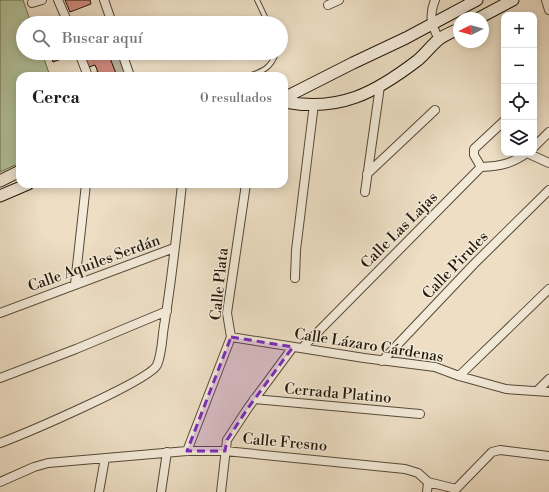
<!DOCTYPE html>
<html lang="es">
<head>
<meta charset="utf-8">
<style>
	body { margin:0; font-family:"Libre Bodoni",serif; background:#f2f2f2; color:#202124 }
	.controls { position:absolute; right:12px; top:12px; display:grid; overflow:hidden; border-radius:8px; box-shadow:0 2px 10px #0003 }
	.controls button { width:36px; height:36px; display:grid; place-items:center; padding:0; border:0; border-bottom:1px solid #e0e0e0; background:#fff; color:#202124; font:20px sans-serif }
	.compass { position:absolute; left:453px; top:12px; width:36px; height:36px; border-radius:50%; background:#fff; box-shadow:0 2px 10px #0003; rotate:265deg }
	.list { margin:0; padding:0; list-style:none }
	h2 { display:flex; justify-content:space-between; align-items:center; height:52px; margin:0; padding:0 16px; font-size:17px }
	h2 small { font-size:13px; font-weight:400; color:#757577 }
	.icon { flex:none; width:22px; height:22px; fill:none; stroke:currentColor; stroke-width:2; stroke-linecap:round; stroke-linejoin:round }
	.map { position:relative; flex:none; width:549px; height:492px; overflow:hidden }
	.search { position:absolute; background:#fff; box-shadow:0 2px 10px #0003; left:16px; top:16px; width:272px; height:44px; display:flex; align-items:center; gap:10px; box-sizing:border-box; padding:0 14px; border-radius:22px; color:#757577; font-size:15px }
	.panel { position:absolute; background:#fff; box-shadow:0 2px 10px #0003; left:16px; top:72px; width:272px; height:116px; border-radius:12px }
	.map>svg:first-child { display:block }
</style>
</head>
<body>
<div class="map">
<svg width="549" height="492" viewBox="0 0 549 492">
	<rect width="100%" height="100%" fill="#eddec4"/>
	<filter id="stains"><feTurbulence type="fractalNoise" baseFrequency=".005" numOctaves="4"/><feColorMatrix values="0 0 0 0 .2 0 0 0 0 .09 0 0 0 0 .02 0 0 0 .5 -.17"/></filter>
	<radialGradient id="worn" r=".72"><stop offset=".6" stop-color="#630" stop-opacity="0"/><stop offset="1" stop-color="#630" stop-opacity=".3"/></radialGradient>
	<!-- pitch -->
	<path fill="#b2c29a" stroke="#6a6d52" d="M0,0H23L31,23H23V53H42L50,76H20V163L0,172Z"/>
	<!-- shadow -->
	<path fill="#0003" d="M75,16L78,23H56Z
		M91,53H122L127,67L118,76H93V74L98,69L96,63L86,58Z"/>
	<!-- building -->
	<path fill="#d08a7d" stroke="#231809" d="M65,0H90L91,4L70,12Z
		M50,53H75V54L53,62Z
		M97,53H108L117,76H92L91,74L98,72L95,65L89,67L85,57Z"/>
	<g fill="none" stroke-linecap="round" stroke-linejoin="round">
		<!-- lane casing -->
		<g stroke="#564a38" stroke-width="6">
			<path id="lane" d="M257,0L268,23
				M249,76C263,71 271,68 276,53"/>
		</g>
		<!-- street casing -->
		<g stroke="#564a38" stroke-width="10">
			<path id="street" d="M58,0L68,23
				M104,0L112,23
				M435,0C429,15 431,25 439,39
				M546,0L549,10
				M32,3L42,0
				M328,5L339,0
				M79,53L88,76
				M122,53L130,76
				M534,147L549,132
				M527,153L549,163
				M481,167L474,155V149L504,121
				M367,174L435,110
				M365,192L380,86
				M295,278L296,250L314,104
				M75,284L86,184
				M0,313L174,248
				M231,337L364,358L435,367L459,376L506,389L549,392
				M302,348L481,167C501,166 511,164 527,153
				M382,361L474,264L549,190
				M459,376L549,289
				M0,378L76,349L167,311
				M537,391L549,379
				M254,399L420,414
				M0,443C24,434 149,381 157,365C162,354 162,338 164,326C172,279 177,231 182,184
				M187,451L231,337L227,313L246,184
				M0,482L34,467L48,463L187,451H225L405,469L418,473L428,482L456,489L492,452L500,450L549,456
				M99,492L105,458
				M161,492L167,452
				M221,492L227,440L248,408L293,347
				M427,492L428,482"/>
		</g>
		<!-- secondary casing -->
		<g stroke="#231809" stroke-width="13">
			<path id="secondary" d="M479,18L513,0
				M284,98L353,63L406,38L477,0
				M284,102C340,112 375,93 418,60C425,54 431,46 438,40C444,35 452,32 459,29
				M0,181L20,171
				M0,196L28,184"/>
		</g>
		<!-- lane -->
		<use href="#lane" stroke="#f3ead9" stroke-width="4"/>
		<!-- street -->
		<use href="#street" stroke="#f3ead9" stroke-width="8"/>
		<!-- secondary -->
		<use href="#secondary" stroke="#f3ead9" stroke-width="11"/>
	</g>
	<!-- marked area -->
	<path fill="#7b2cbf" fill-opacity="0.2" stroke="#7b2cbf" stroke-width="3" stroke-dasharray="8 5" stroke-linejoin="round" d="M231,337L293,347L248,408L227,440L225,451H187Z"/>
	<g text-anchor="middle" stroke-width="3" stroke-linejoin="round" paint-order="stroke">
		<!-- street labels -->
		<g font-size="15" fill="#231809" stroke="#f3ead9">
			<text transform="translate(399 230) rotate(-45)" y="5">Calle Las Lajas</text>
			<text transform="translate(94 263) rotate(-20)" y="5">Calle Aquiles Serdán</text>
			<text transform="translate(455 265) rotate(-46)" y="5">Calle Pirules</text>
			<text transform="translate(219 284) rotate(-84)" y="5">Calle Plata</text>
			<text transform="translate(369 345) rotate(9)" y="5">Calle Lázaro Cárdenas</text>
			<text transform="translate(338 393) rotate(5)" y="5">Cerrada Platino</text>
			<text transform="translate(285 442) rotate(5)" y="5">Calle Fresno</text>
		</g>
	</g>
	<rect width="100%" height="100%" filter="url(#stains)"/>
	<rect width="100%" height="100%" fill="url(#worn)"/>
</svg>
<div class="controls">
<button>+</button>
<button>−</button>
<button><svg class="icon" aria-label="locate" viewBox="0 0 24 24"><circle cx="12" cy="12" r="6"/><path d="M12 2v4M12 18v4M2 12h4M18 12h4"/></svg></button>
<button><svg class="icon" aria-label="layers" viewBox="0 0 24 24"><path d="M12 4l9 5-9 5-9-5zM3 14l9 5 9-5"/></svg></button>
</div>
<svg class="compass" viewBox="-18 -18 36 36"><path d="M0-13l5 13h-10z" fill="#e53935"/><path d="M0 13l5-13h-10z" fill="#757577"/></svg>
<div class="search"><svg class="icon" aria-label="search" viewBox="0 0 24 24"><circle cx="10" cy="10" r="6"/><path d="M15 15l6 6"/></svg>Buscar aquí</div>
<section class="panel">
<h2>Cerca<small>0 resultados</small></h2>
<ul class="list">
</ul>
</section>
</div>
</body>
</html>
